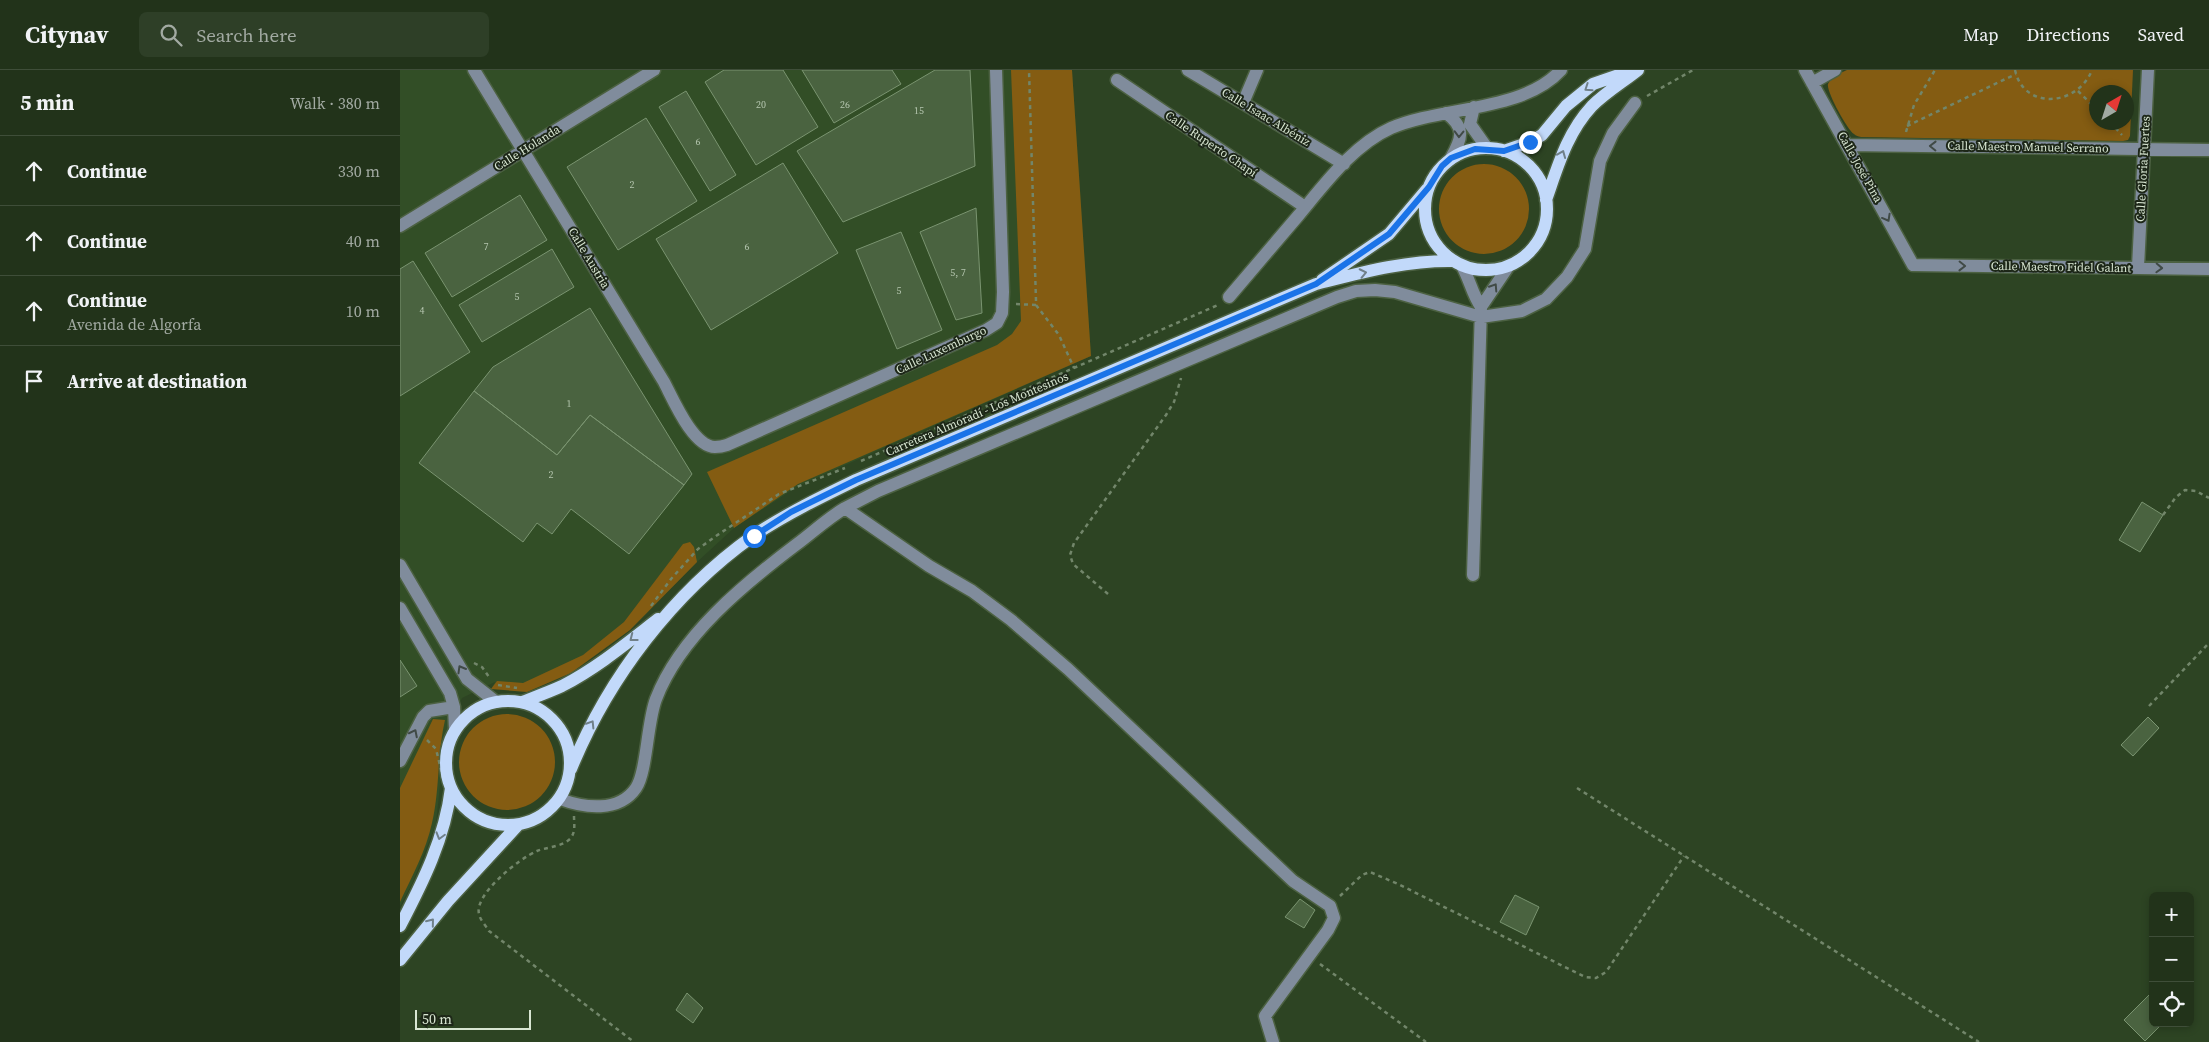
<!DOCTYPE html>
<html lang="en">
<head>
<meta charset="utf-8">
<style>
	body { margin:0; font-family:"Source Serif 4",serif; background:#2e3f27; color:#f1f3f6 }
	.controls { position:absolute; right:15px; bottom:15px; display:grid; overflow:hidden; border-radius:8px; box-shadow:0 2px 8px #0003 }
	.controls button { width:45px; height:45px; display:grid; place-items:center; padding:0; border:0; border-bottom:1px solid #3f4e39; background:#22331a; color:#f1f3f6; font:25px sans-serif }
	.compass { position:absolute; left:1689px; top:15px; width:45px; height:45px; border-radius:50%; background:#22331a; box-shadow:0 2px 8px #0003; rotate:39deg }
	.scale { position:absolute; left:15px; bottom:12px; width:116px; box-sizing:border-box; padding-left:5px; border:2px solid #d8e6d2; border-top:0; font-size:14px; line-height:18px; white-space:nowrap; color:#d8e6d2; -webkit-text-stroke:4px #1d2718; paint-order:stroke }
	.stop { position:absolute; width:15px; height:15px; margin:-11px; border:4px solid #1a73e8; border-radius:50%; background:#fff }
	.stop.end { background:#1a73e8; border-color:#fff; box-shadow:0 1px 5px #0008 }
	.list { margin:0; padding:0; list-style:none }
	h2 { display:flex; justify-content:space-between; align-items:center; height:65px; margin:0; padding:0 20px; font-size:21px }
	h2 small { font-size:16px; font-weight:400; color:#a2aaa2 }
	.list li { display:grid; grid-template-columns:32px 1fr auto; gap:15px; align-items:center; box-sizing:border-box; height:70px; padding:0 20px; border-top:1px solid #3f4e39 }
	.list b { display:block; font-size:19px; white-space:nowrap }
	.list p { margin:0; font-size:16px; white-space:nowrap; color:#a2aaa2 }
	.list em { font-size:16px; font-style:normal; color:#a2aaa2 }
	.icon { flex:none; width:28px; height:28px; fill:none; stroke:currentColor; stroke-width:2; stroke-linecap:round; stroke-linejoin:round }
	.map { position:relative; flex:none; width:1809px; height:972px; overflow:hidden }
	header { display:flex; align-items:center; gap:30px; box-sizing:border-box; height:70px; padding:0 25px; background:#22331a; border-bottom:1px solid #3f4e39 }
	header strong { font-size:24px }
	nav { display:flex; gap:28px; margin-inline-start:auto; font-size:18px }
	.search { width:350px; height:45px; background:#2e3f27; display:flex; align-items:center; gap:12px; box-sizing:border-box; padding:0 18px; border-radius:8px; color:#a2aaa2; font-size:19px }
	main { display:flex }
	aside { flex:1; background:#22331a }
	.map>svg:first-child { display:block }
</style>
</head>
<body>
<header>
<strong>Citynav</strong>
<div class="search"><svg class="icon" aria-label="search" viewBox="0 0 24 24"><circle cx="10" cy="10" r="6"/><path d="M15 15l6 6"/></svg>Search here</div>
<nav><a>Map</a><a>Directions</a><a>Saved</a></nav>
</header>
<main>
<aside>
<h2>5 min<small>Walk · 380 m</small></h2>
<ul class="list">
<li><svg class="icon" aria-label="ahead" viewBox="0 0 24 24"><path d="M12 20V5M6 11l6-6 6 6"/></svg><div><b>Continue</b></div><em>330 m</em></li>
<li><svg class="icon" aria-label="ahead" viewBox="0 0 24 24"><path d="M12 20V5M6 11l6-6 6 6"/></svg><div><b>Continue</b></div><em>40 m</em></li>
<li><svg class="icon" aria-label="ahead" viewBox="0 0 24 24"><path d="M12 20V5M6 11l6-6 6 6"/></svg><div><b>Continue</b><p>Avenida de Algorfa</p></div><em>10 m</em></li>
<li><svg class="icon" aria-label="arrive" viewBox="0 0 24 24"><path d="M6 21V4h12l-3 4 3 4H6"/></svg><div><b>Arrive at destination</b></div></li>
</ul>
</aside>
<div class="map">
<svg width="1809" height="972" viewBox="0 0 1809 972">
	<rect width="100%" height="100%" fill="#2d4423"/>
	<!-- built -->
	<path fill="#324e26" d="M0,0H672L691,286L398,416L334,458L297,492L230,560L171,603L127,622L91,619L95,612L62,628L45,667L36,754L12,814L0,836Z"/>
	<!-- green -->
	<path fill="#845c12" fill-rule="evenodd" d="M611,0H672L691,286L398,414L334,458L307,402L597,275L612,264L621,251Z
		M1447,0H1733L1730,66L1728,70L1723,71L1461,67C1458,66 1456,66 1454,64C1447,59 1426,21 1428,14C1431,7 1440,3 1447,0ZM1696,22H1726V52H1696Z
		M1039 139a45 45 0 1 1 90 0a45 45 0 1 1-90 0Z
		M290,472L294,477L297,492L230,560L171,603L127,622L91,619L97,611L123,613L183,585L224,552L283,474Z
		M59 692a48 48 0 1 1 96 0a48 48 0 1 1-96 0Z
		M33,649L45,650C37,684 40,719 32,753C26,781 12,806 0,832V718Z"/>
	<!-- building -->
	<path fill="#4a6340" stroke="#7a9470" d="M324,0H383L418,57L356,95L305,12Z
		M402,0H492L501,14L434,53Z
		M535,0H570L575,96L443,152L397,81Z
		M286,21L336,105L310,121L259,37Z
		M246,48L297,131L218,180L167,97Z
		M383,93L438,183L311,260L256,169Z
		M120,125L147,170L52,227L25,183Z
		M576,138L582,243L556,250L520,162Z
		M501,162L542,260L497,279L456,180Z
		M152,179L174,217L82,272L59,235Z
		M13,191L70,282L0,326V199Z
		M190,238L292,404L284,415L190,345L157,385L74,321L93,297Z
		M74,321L157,385L190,345L284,415L229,484L171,439L152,464L137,453L123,472L19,393Z
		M1742,432L1763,445L1740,482L1719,470Z
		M0,590L17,616L0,627Z
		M1748,647L1759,658L1733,686L1721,675Z
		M1115,825L1139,837L1126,865L1100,852Z
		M900,829L915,840L904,858L885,847Z
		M287,923L303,938L293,953L276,940Z
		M1751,923L1753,953H1763L1745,971L1724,950Z"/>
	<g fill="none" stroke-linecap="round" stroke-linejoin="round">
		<!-- minor casing -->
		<g stroke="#4c6142" stroke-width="15">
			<path id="minor" d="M74,0L264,312C273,329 293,377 315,377C319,377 324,376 327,375L586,260L597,253L602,243L603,222L596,0
				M788,0L944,94
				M1405,0L1513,195L1809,199
				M717,10L905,137
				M1412,13L1435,0
				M843,33L857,0
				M1074,37L1070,54L1087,78
				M1046,43C1066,58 1062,68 1051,88
				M1447,75L1809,80
				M0,156L254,0
				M1062,196C1070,210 1072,224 1081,237
				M1738,197L1748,0
				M829,227C852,200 875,173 898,146C924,115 953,75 991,58C1042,36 1123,42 1161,0
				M445,438L478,421L937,227L956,221L975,220L995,222L1081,247L1122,241L1146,229L1167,207L1185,179L1200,91L1213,63L1235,33
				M0,495L67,609L96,632
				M1073,505L1081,237L1108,197
				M0,538L50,623L54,637L55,660
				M0,691L23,647L29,641L54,637
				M160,729C184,738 219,743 236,718C247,702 247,652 256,629C280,566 344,514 397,474C413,462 428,448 445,438L529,496L572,521L611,550L668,599L893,811L930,836L934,848L928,860L865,946L873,972"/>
		</g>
		<!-- major casing -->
		<g stroke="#4c6142" stroke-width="15">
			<path id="major" d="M1025 139a61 61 0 1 1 122 0a61 61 0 1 1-122 0Z
				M1104,81L1130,72L1142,65L1166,36L1193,14L1233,0
				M1146,130C1158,96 1167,63 1192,36C1206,22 1223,12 1238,0
				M922,210L989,164L1027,119
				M46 693a62 62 0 1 1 124 0a62 62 0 1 1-124 0Z
				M122,632C135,627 149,622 162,616C197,598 227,573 258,549
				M171,699C208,608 273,523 353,466C386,444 421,427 456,410L916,214C960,203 1007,190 1053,191
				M0,856C23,812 45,768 51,718
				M0,890L48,831L118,755"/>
		</g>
		<!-- path -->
		<path stroke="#72866a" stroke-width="2.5" stroke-dasharray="4 4" stroke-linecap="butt" d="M1615,0C1624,41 1678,36 1692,0
			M1678,21L1696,39
			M1247,26L1293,0
			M1710,52L1722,65
			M1507,56L1616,4
			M1506,62L1514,35L1535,0
			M616,234L636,235V231L629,0
			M636,235L659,265L674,298
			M461,391L818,235
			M1763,445L1776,427L1785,420L1796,421L1809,428
			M708,524L673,494L670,485L674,473L766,345L774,332L781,308
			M251,536L271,509L298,479L316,466L379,424L445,398
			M74,593L82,597L89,607
			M98,615L117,618
			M1749,636L1809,573
			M27,670L36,679L43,708
			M1177,718L1579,972
			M174,746C174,754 176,762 170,769C161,777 147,777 137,781C120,788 74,824 79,844C80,850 86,856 89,861L234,972
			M940,826L962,805L970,802L998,814L1185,907L1196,908L1206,902L1284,786
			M920,894L1026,972"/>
		<!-- minor -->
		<use href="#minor" stroke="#808c9c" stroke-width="12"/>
		<!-- major -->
		<use href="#major" stroke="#c2d9fa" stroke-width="12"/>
	</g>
	<!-- one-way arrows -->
	<defs><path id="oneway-chevron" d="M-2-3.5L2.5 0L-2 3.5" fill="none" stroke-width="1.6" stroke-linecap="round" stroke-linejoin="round" transform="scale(1.25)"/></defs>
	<g stroke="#708089">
		<use href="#oneway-chevron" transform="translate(1188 18) rotate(146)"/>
		<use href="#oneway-chevron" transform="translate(1162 84) rotate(-68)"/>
		<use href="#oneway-chevron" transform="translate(963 203) rotate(-12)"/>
		<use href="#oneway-chevron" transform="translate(233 568) rotate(142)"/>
		<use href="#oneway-chevron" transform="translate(191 654) rotate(-58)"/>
		<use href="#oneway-chevron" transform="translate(40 766) rotate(106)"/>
		<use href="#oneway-chevron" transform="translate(31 852) rotate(-51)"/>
	</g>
	<g stroke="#404a46">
		<use href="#oneway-chevron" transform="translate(1059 64) rotate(91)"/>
		<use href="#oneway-chevron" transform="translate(1533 76) rotate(-179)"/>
		<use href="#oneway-chevron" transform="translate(1487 148) rotate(61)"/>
		<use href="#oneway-chevron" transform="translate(1562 196) rotate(1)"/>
		<use href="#oneway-chevron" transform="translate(1759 198) rotate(2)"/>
		<use href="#oneway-chevron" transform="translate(1094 217) rotate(-57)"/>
		<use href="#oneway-chevron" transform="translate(61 599) rotate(-120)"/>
		<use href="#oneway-chevron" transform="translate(14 663) rotate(-63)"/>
	</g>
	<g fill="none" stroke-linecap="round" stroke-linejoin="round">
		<!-- route -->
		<path stroke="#1a73e8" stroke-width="6" d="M354,466L391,442L456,410L916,214L989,164L1029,117L1042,96L1051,88L1075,79L1104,81L1130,72"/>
	</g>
	<g text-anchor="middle" stroke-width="4" stroke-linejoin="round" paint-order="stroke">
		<!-- number labels -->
		<g font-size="10" fill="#b4c5ae">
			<text x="361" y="38">20</text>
			<text x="445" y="38">26</text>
			<text x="519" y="44">15</text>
			<text x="298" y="75">6</text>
			<text x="232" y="118">2</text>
			<text x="86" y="180">7</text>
			<text x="347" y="180">6</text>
			<text x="558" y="206">5, 7</text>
			<text x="499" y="224">5</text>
			<text x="117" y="230">5</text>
			<text x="22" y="244">4</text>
			<text x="169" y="337">1</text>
			<text x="151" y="408">2</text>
		</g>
		<!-- street labels -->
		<g font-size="12" fill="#d8e6d2" stroke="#1d2718">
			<text transform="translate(866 47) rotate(31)" y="4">Calle Isaac Albéniz</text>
			<text transform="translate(811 74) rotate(34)" y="4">Calle Ruperto Chapí</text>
			<text transform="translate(1628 77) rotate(1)" y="4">Calle Maestro Manuel Serrano</text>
			<text transform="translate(127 78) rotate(-32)" y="4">Calle Holanda</text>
			<text transform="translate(1460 97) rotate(61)" y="4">Calle José Pina</text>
			<text transform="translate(1743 99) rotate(-87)" y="4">Calle Gloria Fuertes</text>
			<text transform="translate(189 188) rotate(59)" y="4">Calle Austria</text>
			<text transform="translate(1661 197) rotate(1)" y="4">Calle Maestro Fidel Galant</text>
			<text transform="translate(541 280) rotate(-25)" y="4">Calle Luxemburgo</text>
			<text transform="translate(577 344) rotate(-23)" y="4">Carretera Almoradí - Los Montesinos</text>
		</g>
	</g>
</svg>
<div class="controls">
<button>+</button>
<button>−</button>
<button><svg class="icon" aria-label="locate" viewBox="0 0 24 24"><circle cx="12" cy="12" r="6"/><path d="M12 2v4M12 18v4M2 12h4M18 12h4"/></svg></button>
</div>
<svg class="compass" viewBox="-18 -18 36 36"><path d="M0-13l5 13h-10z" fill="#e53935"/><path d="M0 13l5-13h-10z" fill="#a2aaa2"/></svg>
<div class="scale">50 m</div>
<div class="stop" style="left:354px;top:466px"></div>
<div class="stop end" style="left:1130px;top:72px"></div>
</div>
</main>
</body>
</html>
